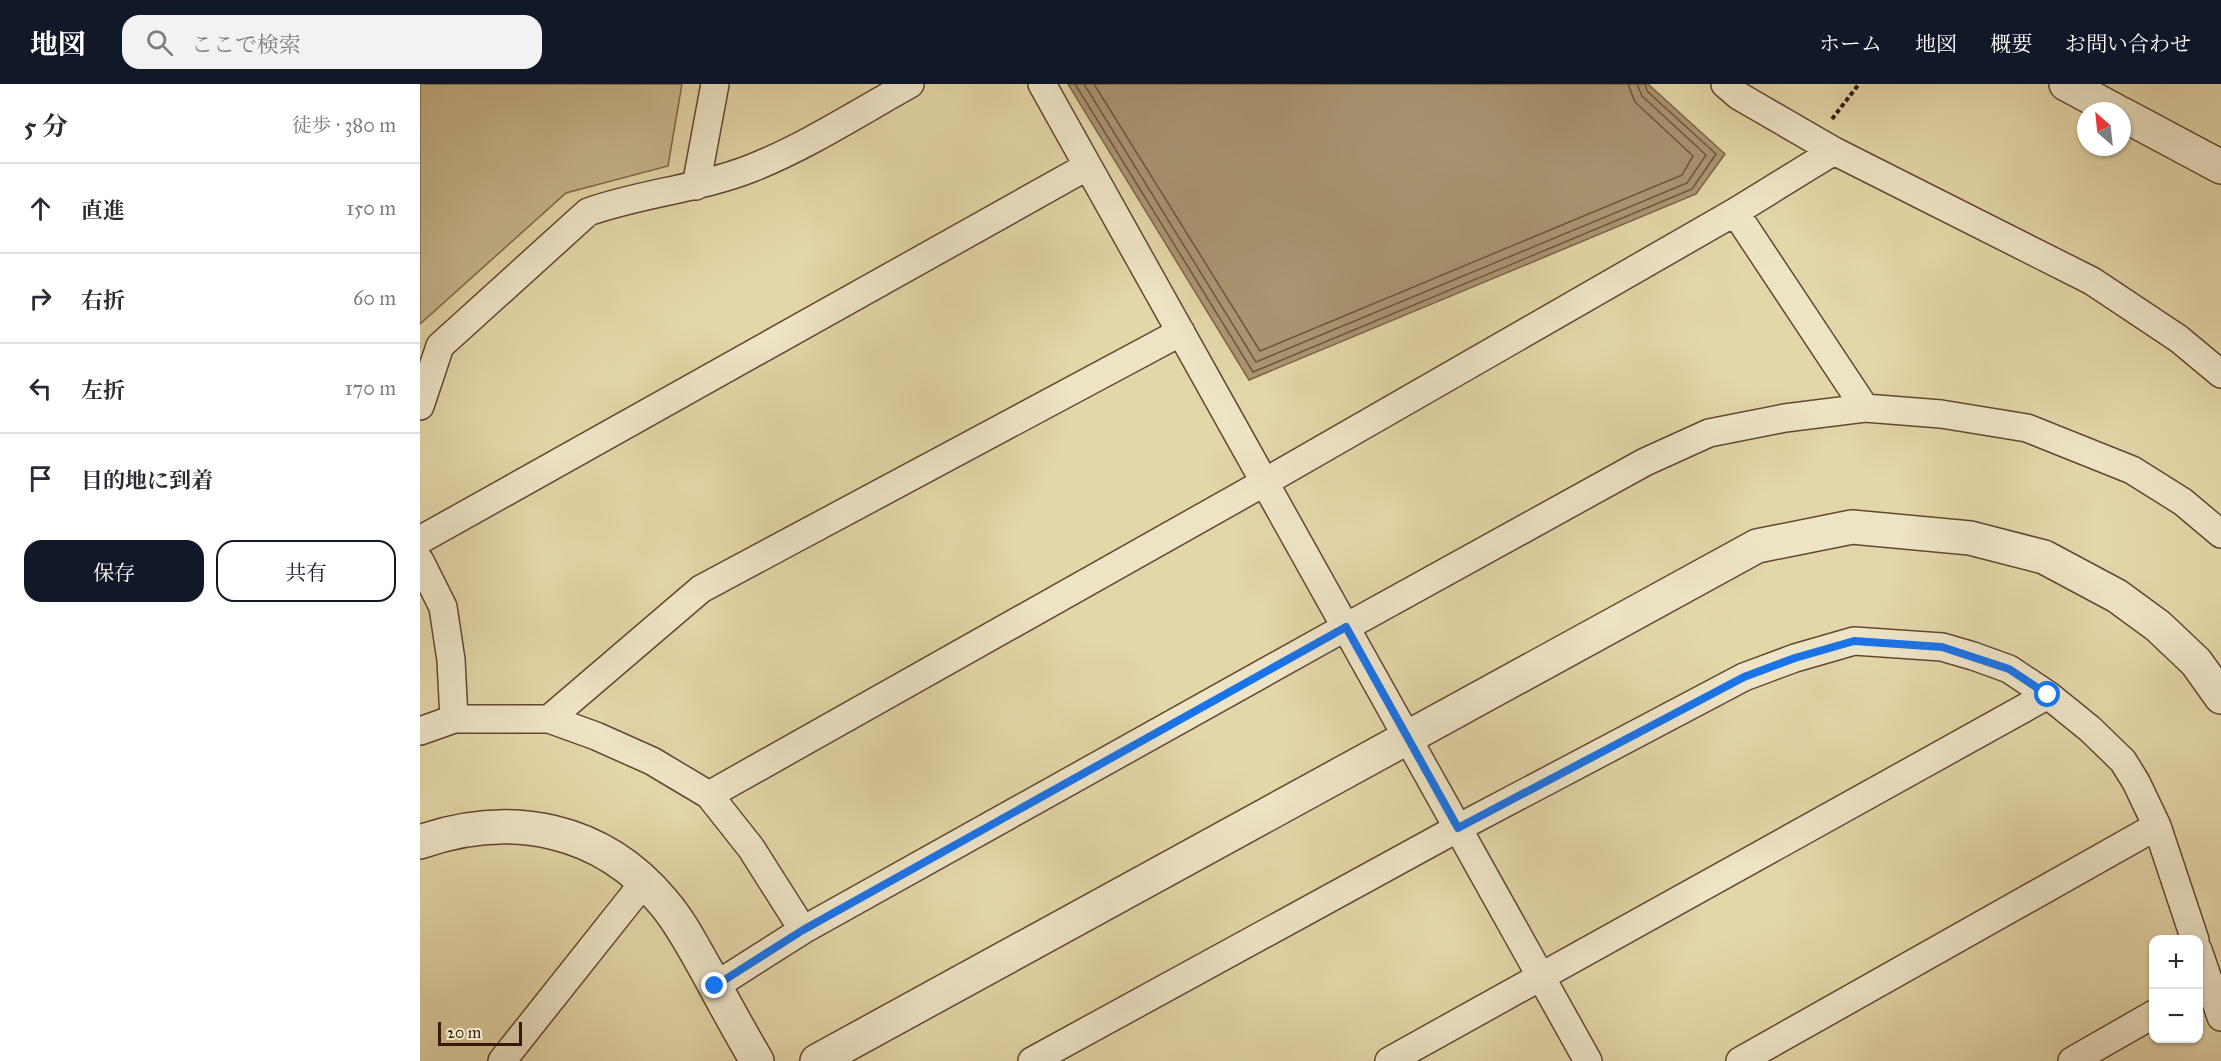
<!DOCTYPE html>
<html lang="ja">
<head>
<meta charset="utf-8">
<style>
	body { margin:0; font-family:"IM FELL Great Primer","Noto Serif JP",serif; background:#f2f2f3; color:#2b2b33 }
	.controls { position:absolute; right:18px; bottom:18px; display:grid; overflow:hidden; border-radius:12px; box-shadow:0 2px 4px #0004 }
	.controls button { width:54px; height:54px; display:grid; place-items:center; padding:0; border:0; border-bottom:2px solid #e1e1e2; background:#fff; color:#2b2b33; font:30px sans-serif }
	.compass { position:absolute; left:1657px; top:18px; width:54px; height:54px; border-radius:50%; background:#fff; box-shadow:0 2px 4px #0004; rotate:333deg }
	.scale { position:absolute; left:18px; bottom:15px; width:84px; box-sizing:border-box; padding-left:6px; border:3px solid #371809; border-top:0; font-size:16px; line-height:21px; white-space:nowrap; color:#371809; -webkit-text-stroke:4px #ede4c6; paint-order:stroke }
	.stop { position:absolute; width:18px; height:18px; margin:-14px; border:4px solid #1a73e8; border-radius:50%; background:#fff }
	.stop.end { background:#1a73e8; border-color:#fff; box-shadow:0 2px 6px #0008 }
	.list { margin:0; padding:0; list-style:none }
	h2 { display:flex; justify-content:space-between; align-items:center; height:78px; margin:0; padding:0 24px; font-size:26px }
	h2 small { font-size:20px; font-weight:400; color:#7c7c81 }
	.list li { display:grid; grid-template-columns:39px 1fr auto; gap:18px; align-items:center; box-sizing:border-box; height:90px; padding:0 24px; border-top:2px solid #e1e1e2 }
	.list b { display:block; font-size:22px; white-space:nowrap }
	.list em { font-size:20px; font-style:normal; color:#7c7c81 }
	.actions { display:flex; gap:12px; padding:18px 24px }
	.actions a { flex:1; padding:14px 0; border:2px solid #111827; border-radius:18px; text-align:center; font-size:21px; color:#111827 }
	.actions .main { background:#111827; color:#fff }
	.icon { flex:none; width:33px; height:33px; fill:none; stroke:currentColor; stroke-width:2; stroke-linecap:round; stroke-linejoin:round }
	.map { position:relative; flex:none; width:1801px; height:977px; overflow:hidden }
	header { display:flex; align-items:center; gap:36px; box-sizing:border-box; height:84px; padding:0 30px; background:#111827; color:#fff }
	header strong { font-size:28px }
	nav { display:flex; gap:33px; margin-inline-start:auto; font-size:21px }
	.search { width:420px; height:54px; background:#f2f2f3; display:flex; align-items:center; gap:15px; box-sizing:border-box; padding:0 21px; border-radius:18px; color:#7c7c81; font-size:22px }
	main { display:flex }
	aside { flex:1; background:#fff }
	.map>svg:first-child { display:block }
</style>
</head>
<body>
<header>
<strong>地図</strong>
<div class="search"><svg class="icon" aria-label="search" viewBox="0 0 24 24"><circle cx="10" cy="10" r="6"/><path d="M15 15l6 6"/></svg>ここで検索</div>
<nav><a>ホーム</a><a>地図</a><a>概要</a><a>お問い合わせ</a></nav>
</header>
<main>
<aside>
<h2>5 分<small>徒歩 · 380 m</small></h2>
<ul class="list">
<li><svg class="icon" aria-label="ahead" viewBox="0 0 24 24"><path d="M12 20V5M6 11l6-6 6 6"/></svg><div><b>直進</b></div><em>150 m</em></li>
<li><svg class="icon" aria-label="right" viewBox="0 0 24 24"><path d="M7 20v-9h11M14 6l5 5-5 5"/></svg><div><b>右折</b></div><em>60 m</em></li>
<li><svg class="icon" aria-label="left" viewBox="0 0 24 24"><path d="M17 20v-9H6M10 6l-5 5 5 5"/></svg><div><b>左折</b></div><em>170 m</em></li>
<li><svg class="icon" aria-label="arrive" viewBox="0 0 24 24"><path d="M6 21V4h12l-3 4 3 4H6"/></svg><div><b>目的地に到着</b></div></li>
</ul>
<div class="actions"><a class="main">保存</a><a>共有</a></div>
</aside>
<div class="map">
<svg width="1801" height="977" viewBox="0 0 1801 977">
	<rect width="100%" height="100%" fill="#e3d6a8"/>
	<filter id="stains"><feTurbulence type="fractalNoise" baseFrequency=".00333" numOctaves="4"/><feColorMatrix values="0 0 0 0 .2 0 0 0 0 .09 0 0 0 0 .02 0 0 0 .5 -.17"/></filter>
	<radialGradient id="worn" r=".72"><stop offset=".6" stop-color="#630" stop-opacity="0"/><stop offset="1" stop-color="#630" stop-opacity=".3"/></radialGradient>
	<!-- green -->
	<path fill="#c6b68d" stroke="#7e674b" stroke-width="1.5" d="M0,0H262L248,82L146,109L0,240Z"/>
	<!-- water -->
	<path fill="#a99572" stroke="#7b6348" stroke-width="1.5" d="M648,0H1228L1305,70L1276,110L829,296Z"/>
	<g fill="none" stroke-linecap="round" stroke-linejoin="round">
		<!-- shore -->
		<path stroke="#70563e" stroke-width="1.5" d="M655,0L833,288L1272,105L1296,70L1227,7L1225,0
			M664,0L836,278L1267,99L1286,71L1222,12L1217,0
			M674,0L840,267L1262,91L1273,72L1215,18L1208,0"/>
		<!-- minor casing -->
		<g stroke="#624831" stroke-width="30">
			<path id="minor" d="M622,0L1168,977
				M1305,0L1319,12L1414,67L1672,197L1759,255L1801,290
				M276,102L295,0
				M1315,128L1445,324
				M0,322L20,262L168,128C221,109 279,105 332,84C387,62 438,29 490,0
				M0,456L668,82
				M0,477L23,523L31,576L34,635
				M129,635L281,505L761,248
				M0,647L34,635H129L176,652L232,677L289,711L331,764L383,846
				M289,711L845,398L1315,128L1414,67
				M1778,866L1801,933
				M295,902L383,846L926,543L1225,378L1289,349L1365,334L1445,324L1521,330L1607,344L1712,386L1763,418L1801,450
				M82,977L225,797
				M612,977L1038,744L1324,593L1375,574L1434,557L1522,563L1553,572L1589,585L1628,611L1670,645L1703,677L1716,698L1737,742L1775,856
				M969,977L1628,611
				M1320,977L1737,742
				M1652,977L1734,930"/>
		</g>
		<!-- tertiary casing -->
		<g stroke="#624831" stroke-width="36">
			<path id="tertiary" d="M1646,0L1696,27
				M1702,30L1801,83
				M0,758C91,726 182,744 244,819C262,840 274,865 288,889C304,919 320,948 337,977
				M397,977L1337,462L1432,443L1550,454L1624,473L1697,512L1738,542L1776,578L1801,613"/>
		</g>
		<!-- path -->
		<path stroke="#371809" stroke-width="4" stroke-dasharray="4.5 3" stroke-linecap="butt" d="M1412,35L1439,0"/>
		<!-- minor -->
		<use href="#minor" stroke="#ede4c6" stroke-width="27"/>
		<!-- tertiary -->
		<use href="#tertiary" stroke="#ede4c6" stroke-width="33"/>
	</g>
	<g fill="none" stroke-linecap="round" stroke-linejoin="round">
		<!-- route -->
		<path stroke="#1a73e8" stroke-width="8" d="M295,902L383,846L926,543L1038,744L1324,593L1375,574L1434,557L1522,563L1589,585L1628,611"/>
	</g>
	<rect width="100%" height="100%" filter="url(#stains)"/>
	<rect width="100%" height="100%" fill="url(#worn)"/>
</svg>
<div class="controls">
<button>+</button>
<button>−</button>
</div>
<svg class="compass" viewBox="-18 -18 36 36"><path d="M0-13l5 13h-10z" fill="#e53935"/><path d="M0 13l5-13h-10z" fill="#7c7c81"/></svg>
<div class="scale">20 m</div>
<div class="stop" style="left:1628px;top:611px"></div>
<div class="stop end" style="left:295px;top:902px"></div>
</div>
</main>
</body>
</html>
